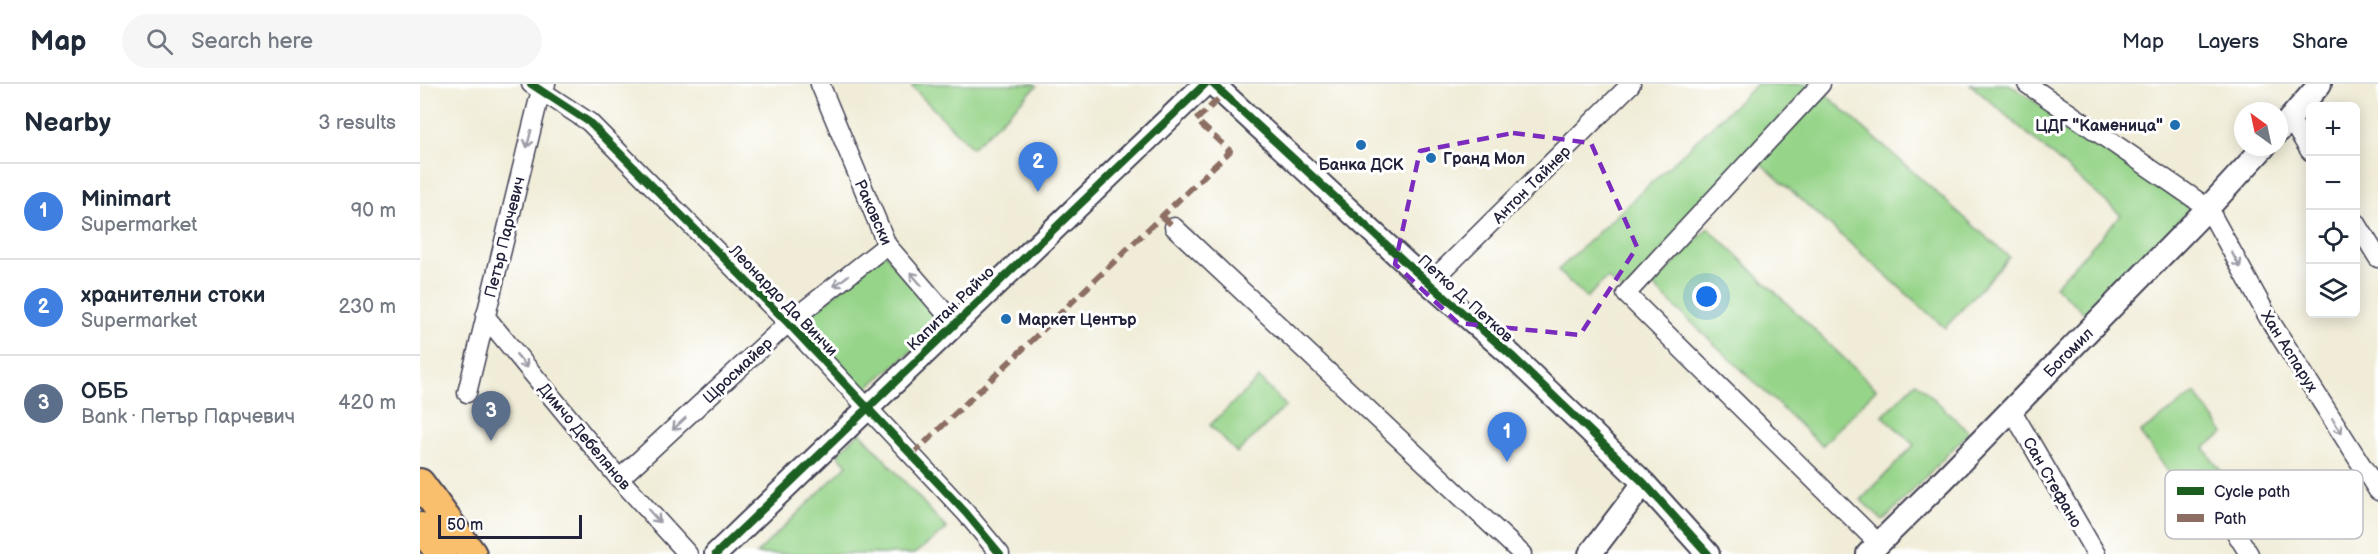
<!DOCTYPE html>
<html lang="en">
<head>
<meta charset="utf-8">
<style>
	body { margin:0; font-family:"Balsamiq Sans",sans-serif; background:#f6f6f7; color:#1f2937 }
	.controls { position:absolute; right:18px; top:18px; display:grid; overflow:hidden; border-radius:9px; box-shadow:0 3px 15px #0003 }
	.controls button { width:54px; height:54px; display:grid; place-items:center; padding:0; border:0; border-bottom:2px solid #e0e1e3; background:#fff; color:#1f2937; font:30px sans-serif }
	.compass { position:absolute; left:1814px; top:18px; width:54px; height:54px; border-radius:50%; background:#fff; box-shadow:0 3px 15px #0003; rotate:327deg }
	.scale { position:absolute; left:18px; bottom:15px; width:144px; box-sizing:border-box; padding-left:6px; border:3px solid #22223b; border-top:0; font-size:16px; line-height:21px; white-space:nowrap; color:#22223b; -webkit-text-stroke:4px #fff; paint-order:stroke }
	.you { position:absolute; left:1287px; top:213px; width:21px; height:21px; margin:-15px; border:4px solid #fff; border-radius:50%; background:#1a73e8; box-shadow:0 0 0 9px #1a73e833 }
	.badge { display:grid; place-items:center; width:39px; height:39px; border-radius:50%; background:#111827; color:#fff; font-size:20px; font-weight:700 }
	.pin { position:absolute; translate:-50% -50px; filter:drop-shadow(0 2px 3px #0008) }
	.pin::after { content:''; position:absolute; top:32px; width:21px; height:18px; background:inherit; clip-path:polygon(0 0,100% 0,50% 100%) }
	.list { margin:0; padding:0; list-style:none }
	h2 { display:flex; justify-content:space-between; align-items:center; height:78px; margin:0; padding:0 24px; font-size:26px }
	h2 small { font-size:20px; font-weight:400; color:#747a83 }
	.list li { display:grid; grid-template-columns:39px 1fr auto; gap:18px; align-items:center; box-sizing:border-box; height:96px; padding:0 24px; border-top:2px solid #e0e1e3 }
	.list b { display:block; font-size:22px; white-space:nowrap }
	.list p { margin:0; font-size:20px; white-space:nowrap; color:#747a83 }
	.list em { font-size:20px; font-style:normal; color:#747a83 }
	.icon { flex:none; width:33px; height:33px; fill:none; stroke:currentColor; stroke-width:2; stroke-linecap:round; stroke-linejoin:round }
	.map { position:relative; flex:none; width:1958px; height:470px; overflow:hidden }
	header { display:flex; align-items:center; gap:36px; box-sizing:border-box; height:84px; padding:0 30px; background:#fff; border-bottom:2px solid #e0e1e3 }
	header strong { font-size:28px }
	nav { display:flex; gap:33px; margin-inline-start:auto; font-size:21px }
	.search { width:420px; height:54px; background:#f6f6f7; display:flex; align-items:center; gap:15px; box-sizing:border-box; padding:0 21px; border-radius:33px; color:#747a83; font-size:22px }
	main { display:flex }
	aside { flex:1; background:#fff }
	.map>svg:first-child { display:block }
</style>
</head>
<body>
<header>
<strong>Map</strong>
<div class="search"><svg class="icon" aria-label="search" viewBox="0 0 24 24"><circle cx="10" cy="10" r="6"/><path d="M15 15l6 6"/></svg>Search here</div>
<nav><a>Map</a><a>Layers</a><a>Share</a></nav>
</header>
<main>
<aside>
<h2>Nearby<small>3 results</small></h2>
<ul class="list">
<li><span class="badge" style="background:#3f7fe0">1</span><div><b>Minimart</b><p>Supermarket</p></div><em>90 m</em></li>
<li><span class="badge" style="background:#3f7fe0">2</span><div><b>хранителни стоки</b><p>Supermarket</p></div><em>230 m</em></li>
<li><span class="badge" style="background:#5c6f8a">3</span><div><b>ОББ</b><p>Bank · Петър Парчевич</p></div><em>420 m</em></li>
</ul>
</aside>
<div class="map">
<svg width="1958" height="470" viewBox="0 0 1958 470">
	<rect width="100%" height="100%" fill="#fff"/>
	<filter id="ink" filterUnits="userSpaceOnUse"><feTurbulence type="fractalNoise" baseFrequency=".0167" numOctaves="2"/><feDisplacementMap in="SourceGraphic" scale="12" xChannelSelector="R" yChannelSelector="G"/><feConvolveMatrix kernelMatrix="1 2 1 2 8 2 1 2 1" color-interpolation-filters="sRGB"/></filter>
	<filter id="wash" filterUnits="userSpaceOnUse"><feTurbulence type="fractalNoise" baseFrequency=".008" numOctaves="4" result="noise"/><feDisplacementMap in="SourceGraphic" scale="24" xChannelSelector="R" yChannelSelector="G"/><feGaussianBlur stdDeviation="1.35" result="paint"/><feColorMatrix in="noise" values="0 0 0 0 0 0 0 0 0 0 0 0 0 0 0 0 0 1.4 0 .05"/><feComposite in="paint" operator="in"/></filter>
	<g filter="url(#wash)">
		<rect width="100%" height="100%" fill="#f0ecd7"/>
		<!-- green -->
		<path fill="#96d489" stroke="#5c7b62" stroke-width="1.5" d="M495,0H615L617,2L552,64L492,3Z
			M1337,0H1391L1205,208L1187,194L1166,214L1138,186Z
			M1550,0H1589L1772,125L1670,234L1635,202L1701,131Z
			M1402,7L1589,173L1525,244L1339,78Z
			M1288,144L1456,305L1402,362L1233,202Z
			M464,168L523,241L442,308L382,238Z
			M839,294L866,322L817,369L790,341Z
			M1496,298L1549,348L1463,437L1441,416L1494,361L1463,332Z
			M1775,309L1804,349L1784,364L1811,401L1776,426L1720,349Z
			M440,348L527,445L494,470H336L427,381L417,370Z"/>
	</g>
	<g filter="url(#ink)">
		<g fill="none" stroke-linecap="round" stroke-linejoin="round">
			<!-- minor casing -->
			<g stroke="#414052" stroke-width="21">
				<path id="minor" d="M111,0L169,38L368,239L546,429L580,470
					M400,0L467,161L534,239
					M1401,0L1206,210L1458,459
					M1607,0L1788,124L1849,235L1958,407
					M1870,35L1890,67
					M1936,138L1958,174
					M754,143L1102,470
					M1010,199L1211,0
					M65,232L197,392L268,470
					M47,309L121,6L126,0
					M1591,325L1676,470
					M199,395L368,239L467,161
					M1811,441L1829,470"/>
			</g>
			<!-- tertiary casing -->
			<g stroke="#414052" stroke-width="26">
				<path id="tertiary" d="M793,0L986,179L1092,272L1224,399L1288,470
					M1859,47L1900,0
					M296,470L785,0
					M1170,470L1224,399
					M1448,470L1522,397L1788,124L1844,63"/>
			</g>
			<!-- primary casing -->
			<g stroke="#414052" stroke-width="32">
				<path id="primary" d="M0,399L52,470
					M0,443L21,470"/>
			</g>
			<!-- minor -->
			<use href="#minor" stroke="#fff" stroke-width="18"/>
			<!-- tertiary -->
			<use href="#tertiary" stroke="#fff" stroke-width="22"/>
			<!-- primary -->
			<use href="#primary" stroke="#f9bf6d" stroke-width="28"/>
			<!-- quiet -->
			<path stroke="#8d6e63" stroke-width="6" stroke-dasharray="12 6" stroke-linecap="butt" d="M742,132L754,143
				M492,371L810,67L776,36L804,10"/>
			<!-- cycleway casing -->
			<g stroke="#fff" stroke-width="11">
				<path id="cycleway" d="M111,0L169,38L368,239L546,429L580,470
					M793,0L986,179L1092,272L1224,399L1288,470
					M296,470L785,0"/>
			</g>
			<!-- cycleway -->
			<use href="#cycleway" stroke="#1b5e20" stroke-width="8"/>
		</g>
		<!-- one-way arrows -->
		<defs><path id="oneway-shaft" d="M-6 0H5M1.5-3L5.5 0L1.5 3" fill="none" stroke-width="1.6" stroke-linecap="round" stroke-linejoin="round" transform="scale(1.5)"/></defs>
		<g stroke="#9c9ca7">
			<use href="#oneway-shaft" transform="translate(109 55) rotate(104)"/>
			<use href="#oneway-shaft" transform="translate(1816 176) rotate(61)"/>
			<use href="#oneway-shaft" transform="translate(496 195) rotate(-131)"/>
			<use href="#oneway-shaft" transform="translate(421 197) rotate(142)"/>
			<use href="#oneway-shaft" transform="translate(102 277) rotate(50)"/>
			<use href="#oneway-shaft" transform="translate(259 340) rotate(137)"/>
			<use href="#oneway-shaft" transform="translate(1917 342) rotate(58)"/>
			<use href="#oneway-shaft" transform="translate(234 432) rotate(48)"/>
		</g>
	</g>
	<!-- marked area -->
	<path fill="none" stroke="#7b2cbf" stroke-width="4.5" stroke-dasharray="12 8" stroke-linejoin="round" d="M1093,49L1171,59L1217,163L1160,251L1038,239L975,180L1000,67Z"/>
	<!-- markers -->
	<g fill="#1f6fb2" stroke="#fff" stroke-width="2">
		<circle cx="1755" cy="41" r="6"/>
		<circle cx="941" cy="61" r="6"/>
		<circle cx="1011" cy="74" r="6"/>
		<circle cx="586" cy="235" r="6"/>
	</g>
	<g text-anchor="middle" stroke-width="6" stroke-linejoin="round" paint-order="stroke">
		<!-- poi labels -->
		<g font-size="16" font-weight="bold" fill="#22223b" stroke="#fff" text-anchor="start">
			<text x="1743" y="47" text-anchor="end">ЦДГ "Каменица"</text>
			<text x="1023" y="80">Гранд Мол</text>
			<text x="941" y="86" text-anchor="middle">Банка ДСК</text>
			<text x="598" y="241">Маркет Център</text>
		</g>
		<!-- street labels -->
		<g font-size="16" fill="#22223b" stroke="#fff">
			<text transform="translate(1111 100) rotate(-45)" y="6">Антон Тайнер</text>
			<text transform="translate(454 128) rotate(66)" y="6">Раковски</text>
			<text transform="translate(84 153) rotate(-76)" y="6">Петър Парчевич</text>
			<text transform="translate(1046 214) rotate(42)" y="6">Петко Д. Петков</text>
			<text transform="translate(364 216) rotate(46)" y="6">Леонардо Да Винчи</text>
			<text transform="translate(530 224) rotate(-44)" y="6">Капитан Райчо</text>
			<text transform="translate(1870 267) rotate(58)" y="6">Хан Аспарух</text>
			<text transform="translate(1648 268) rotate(-45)" y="6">Богомил</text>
			<text transform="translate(317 286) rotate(-43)" y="6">Щросмайер</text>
			<text transform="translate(165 352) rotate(50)" y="6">Димчо Дебелянов</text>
			<text transform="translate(1633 398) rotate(60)" y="6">Сан Стефано</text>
		</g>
	</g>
	<!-- legend -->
	<rect x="1745" y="386" width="198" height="69" rx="9" fill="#fff" stroke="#bdbdc4" stroke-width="1.5"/>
	<rect x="1757" y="403" width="27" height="8" fill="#1b5e20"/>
	<rect x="1757" y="430" width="27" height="8" fill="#8d6e63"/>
	<g font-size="16" fill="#22223b">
		<text x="1794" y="413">Cycle path</text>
		<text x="1794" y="440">Path</text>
	</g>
</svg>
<div class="controls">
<button>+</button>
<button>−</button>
<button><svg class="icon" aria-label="locate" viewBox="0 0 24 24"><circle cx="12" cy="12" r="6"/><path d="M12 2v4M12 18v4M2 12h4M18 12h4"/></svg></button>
<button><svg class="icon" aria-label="layers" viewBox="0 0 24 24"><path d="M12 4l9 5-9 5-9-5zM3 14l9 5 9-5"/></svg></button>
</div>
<svg class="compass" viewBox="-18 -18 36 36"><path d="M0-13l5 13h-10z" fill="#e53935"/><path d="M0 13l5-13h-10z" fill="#747a83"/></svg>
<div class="scale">50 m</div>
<div class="you"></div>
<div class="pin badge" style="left:1087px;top:378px;background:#3f7fe0">1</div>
<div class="pin badge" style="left:618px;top:108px;background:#3f7fe0">2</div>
<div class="pin badge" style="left:71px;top:357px;background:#5c6f8a">3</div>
</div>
</main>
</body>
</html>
